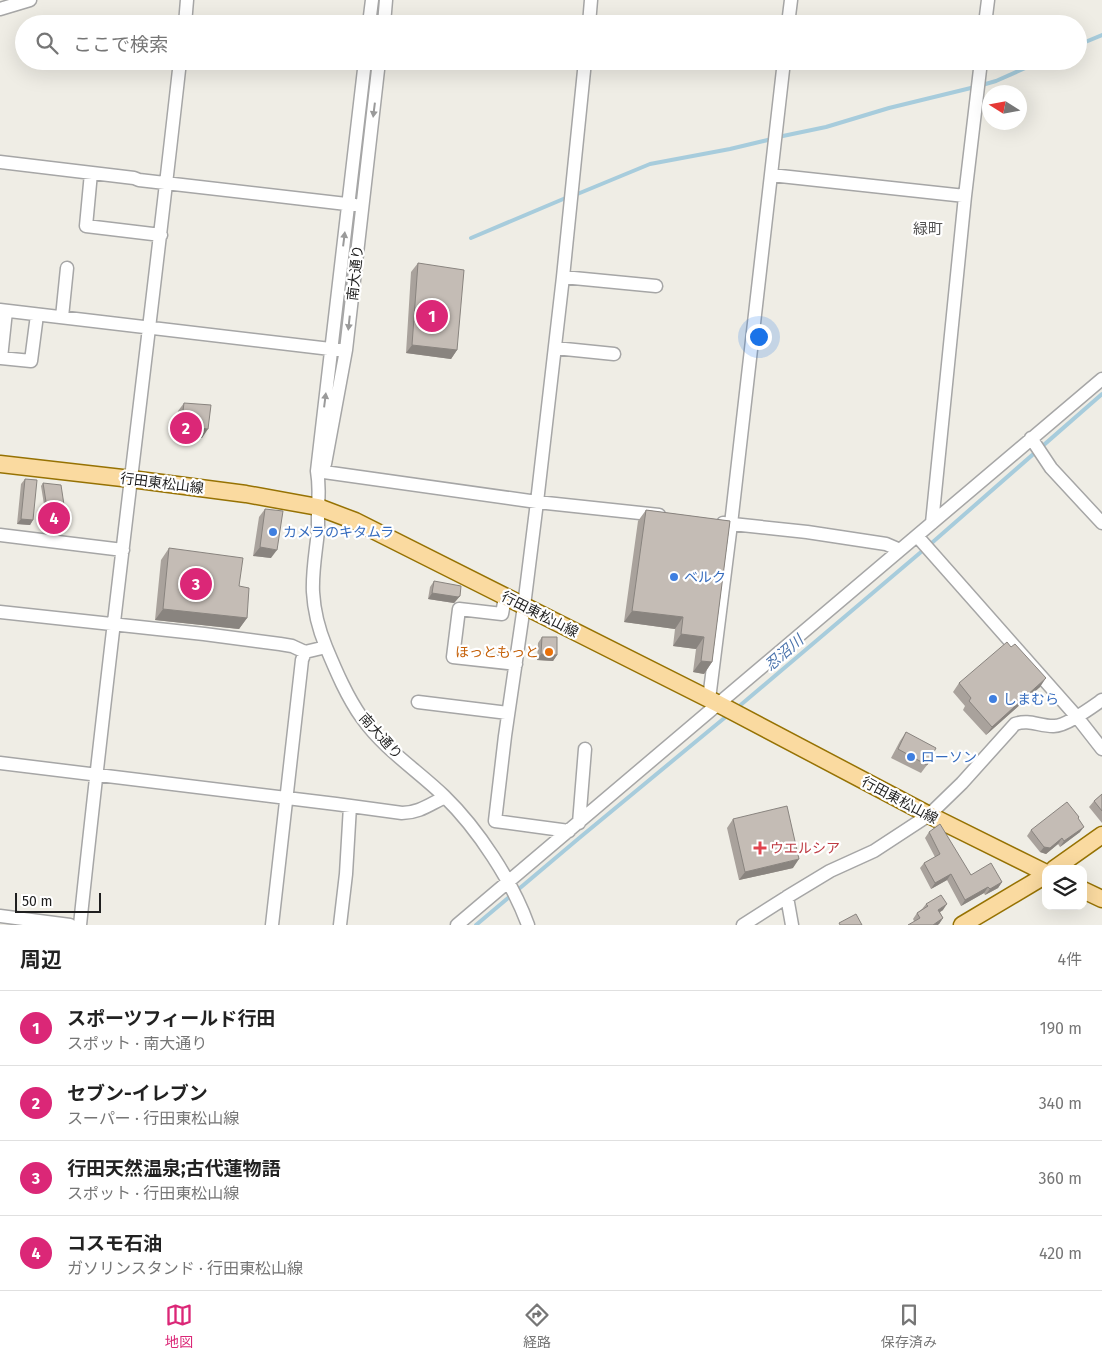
<!DOCTYPE html>
<html lang="ja">
<head>
<meta charset="utf-8">
<style>
	body { margin:0; font-family:"Fira Sans","Noto Sans JP",sans-serif; background:#f2f2f2; color:#222 }
	.controls { position:absolute; right:15px; bottom:15px; display:grid; overflow:hidden; border-radius:10px; box-shadow:0 5px 20px #0002 }
	.controls button { width:45px; height:45px; display:grid; place-items:center; padding:0; border:0; border-bottom:1px solid #e0e0e0; background:#fff; color:#222; font:25px sans-serif }
	.compass { position:absolute; left:982px; top:85px; width:45px; height:45px; border-radius:50%; background:#fff; box-shadow:0 5px 20px #0002; rotate:281deg }
	.scale { position:absolute; left:15px; bottom:12px; width:86px; box-sizing:border-box; padding-left:5px; border:2px solid #1f1f1f; border-top:0; font-size:14px; line-height:18px; white-space:nowrap; color:#1f1f1f; -webkit-text-stroke:4px #fff; paint-order:stroke }
	.you { position:absolute; left:758px; top:336px; width:18px; height:18px; margin:-12px; border:4px solid #fff; border-radius:50%; background:#1a73e8; box-shadow:0 0 0 8px #1a73e833 }
	.badge { display:grid; place-items:center; width:32px; height:32px; border-radius:50%; background:#db2777; color:#fff; font-size:16px; font-weight:700 }
	.pin { position:absolute; translate:-50% -50%; border:2px solid #fff; box-shadow:0 1px 5px #0006 }
	.list { margin:0; padding:0; list-style:none }
	h2 { display:flex; justify-content:space-between; align-items:center; height:65px; margin:0; padding:0 20px; font-size:21px }
	h2 small { font-size:16px; font-weight:400; color:#767676 }
	.list li { display:grid; grid-template-columns:32px 1fr auto; gap:15px; align-items:center; box-sizing:border-box; height:75px; padding:0 20px; border-top:1px solid #e0e0e0 }
	.list b { display:block; font-size:19px; white-space:nowrap }
	.list p { margin:0; font-size:16px; white-space:nowrap; color:#767676 }
	.list em { font-size:16px; font-style:normal; color:#767676 }
	.icon { flex:none; width:28px; height:28px; fill:none; stroke:currentColor; stroke-width:2; stroke-linecap:round; stroke-linejoin:round }
	.map { position:relative; flex:none; width:1102px; height:925px; overflow:hidden }
	.search { position:absolute; background:#fff; box-shadow:0 5px 20px #0002; left:15px; right:15px; top:15px; height:55px; display:flex; align-items:center; gap:12px; box-sizing:border-box; padding:0 18px; border-radius:28px; color:#767676; font-size:19px }
	.sheet { height:365px; background:#fff }
	nav { display:flex; justify-content:space-around; align-items:center; box-sizing:border-box; height:70px; border-top:1px solid #e0e0e0; background:#fff; font-size:14px; color:#767676 }
	nav a { display:grid; justify-items:center; gap:2px }
	nav .on { color:#db2777 }
	.map>svg:first-child { display:block }
</style>
</head>
<body>
<div class="map">
<svg width="1102" height="925" viewBox="0 0 1102 925">
	<rect width="100%" height="100%" fill="#efede5"/>
	<g fill="none" stroke-linecap="round" stroke-linejoin="round">
		<!-- stream -->
		<path stroke="#a7ccdc" stroke-width="4" d="M1078,45L1102,35
			M982,85L996,81L1041,61
			M778,137L826,127L889,108L975,87
			M575,195L650,164L730,149L772,139
			M471,238L568,197
			M737,708L934,541L1102,394
			M476,925L578,839L728,715"/>
		<!-- minor casing -->
		<g stroke="#a6a6a6" stroke-width="15">
			<path id="minor" d="M0,9L30,0
				M185,24L187,0
				M369,24L372,0
				M384,24L386,0
				M589,24L591,0
				M788,24L791,0
				M985,24L988,0
				M365,61L317,471C319,483 319,493 318,505C318,514 318,523 318,531C316,551 312,572 313,592C314,610 319,630 326,647C336,671 347,697 362,718C384,749 417,770 444,796C478,829 512,881 528,925
				M0,162L134,178L139,180L355,205
				M91,173L86,226L161,235
				M771,175L965,196L932,523
				M965,196L981,61
				M563,277L656,286
				M0,310L339,350
				M6,311L1,358L31,361L37,315
				M62,317L67,268
				M555,348L614,354
				M1031,438L1051,468L1102,523
				M325,464L346,350L379,61
				M324,472L537,502L659,515
				M723,523L807,532L886,544L900,550
				M0,535L123,550
				M917,536L1077,717L1102,749
				M505,597L502,614L459,609L453,657L516,664
				M0,612L204,634L280,644L292,646L305,652
				M709,699L731,524L784,61
				M418,702L508,713
				M0,763L336,804L402,813C419,813 430,804 445,797
				M579,823L585,749
				M569,831L495,821L505,736L524,606L537,502L563,277L585,61
				M787,897L792,925
				M0,916L70,925
				M80,925C110,637 148,349 180,61
				M272,925L302,660L305,652L326,647
				M340,925L346,874L350,806
				M457,925L1102,379
				M743,925L787,897L830,871L874,851L929,815L962,783L1015,724C1029,719 1039,726 1053,726C1065,727 1092,707 1102,700"/>
		</g>
		<!-- major casing -->
		<g stroke="#967203" stroke-width="19">
			<path id="major" d="M0,464L131,479L246,494L318,507L355,521L709,699L929,815L1046,873
				M1054,869L1102,835
				M1083,890L1102,899
				M962,925L1046,875"/>
		</g>
		<!-- minor -->
		<use href="#minor" stroke="#fff" stroke-width="12"/>
		<!-- major -->
		<use href="#major" stroke="#fadaa0" stroke-width="16"/>
	</g>
	<!-- wall -->
	<path fill="#a9a29c" d="M418,263L457,350L451,359L406,353L411,272Z
		M184,403L202,438L175,435L178,411Z
		M25,479L33,520L30,525L17,524L21,484Z
		M43,483L66,518L63,521L47,523L41,486Z
		M265,509L271,558L253,556L259,517Z
		M646,510L730,521L712,662L704,674L693,672L696,649L673,646L675,629L624,622L638,521Z
		M169,548L247,618L239,629L155,620L161,560Z
		M434,581L460,596L455,602L454,603L428,599L430,587Z
		M542,637L557,655L553,661L537,660L538,643Z
		M959,683L1040,687L986,735L963,710L965,706L953,692Z
		M906,732L927,765L921,773L891,758L900,741Z
		M1102,794V823L1089,807L1094,801Z
		M733,819L793,868L739,880L727,828Z
		M1078,819L1080,832L1060,847L1058,844L1046,854L1040,852L1027,836L1031,830Z
		M929,832L971,875L1002,882L998,888L985,895L984,893L961,906L947,880L931,889L920,868L924,863L935,857L925,838Z
		M926,904L943,910L940,912L943,918L939,924L914,921L913,919L917,913L922,909Z"/>
	<!-- shaded-wall -->
	<path fill="#89847f" d="M412,345L457,350L451,359L406,353Z
		M181,426L208,429L202,438L175,435Z
		M66,518L63,521L47,523L49,520Z
		M21,519L33,520L30,525L17,524Z
		M260,547L277,550L271,558L253,556Z
		M432,593L460,596L454,603L428,599Z
		M163,609L247,618L239,629L155,620Z
		M632,611L683,617L675,629L624,622Z
		M681,634L704,637L696,649L673,646Z
		M541,654L557,655L553,661L537,660Z
		M701,661L712,662L704,674L693,672Z
		M1046,678L1040,687L986,735L992,727Z
		M1084,827L1080,832L1060,847L1064,841Z
		M1062,838L1058,844L1046,854L1040,852L1044,847Z
		M799,859L793,868L739,880L745,872Z
		M951,874L947,880L931,889L935,883Z
		M1002,882L998,888L985,895L990,889Z
		M988,887L984,893L961,906L965,900Z
		M947,904L943,910L934,916L938,910Z
		M943,918L939,924L938,925H933Z"/>
	<!-- building -->
	<path fill="#c4bcb5" stroke="#89847f" d="M418,263L464,270L457,350L412,345Z
		M184,403L211,405L208,429L181,426Z
		M25,479L37,480L33,520L21,519Z
		M43,483L61,485L66,518L49,520Z
		M265,509L283,511L277,550L260,547Z
		M646,510L730,521L712,662L701,661L704,637L681,634L683,617L632,611Z
		M169,548L243,558L239,586L249,588L247,618L163,609Z
		M434,581L461,586L460,596L458,597L432,593Z
		M542,637H557V655L541,654Z
		M1007,642L1011,647L1015,644L1046,678L992,727L969,701L971,698L959,683Z
		M906,732L936,748L927,765L898,749Z
		M1102,794V811L1094,801Z
		M1067,802L1079,817L1078,818L1084,827L1064,841L1062,838L1050,848L1044,847L1031,830Z
		M787,806L799,859L745,872L733,819Z
		M940,824L971,875L991,863L1002,882L990,889L988,887L965,900L951,874L935,883L924,863L940,854L929,832Z
		M941,895L947,904L938,910L943,918L933,925H908L920,918L917,913L928,906L926,904Z
		M856,914L862,925H840L839,923Z"/>
	<!-- one-way arrows -->
	<defs><path id="oneway-solid" d="M-6-.8H1V-3.2L6.5 0L1 3.2V.8H-6Z" transform="scale(1.25)"/></defs>
	<g fill="#9a9a9a">
		<use href="#oneway-solid" transform="translate(374 110) rotate(97)"/>
		<use href="#oneway-solid" transform="translate(344 239) rotate(-83)"/>
		<use href="#oneway-solid" transform="translate(349 323) rotate(96)"/>
		<use href="#oneway-solid" transform="translate(325 400) rotate(-83)"/>
	</g>
	<!-- markers -->
	<g fill="#3f7fe0" stroke="#fff" stroke-width="2">
		<circle cx="273" cy="532" r="5"/>
		<circle cx="674" cy="577" r="5"/>
		<circle cx="993" cy="699" r="5"/>
		<circle cx="911" cy="757" r="5"/>
	</g>
	<circle fill="#e8710a" stroke="#fff" stroke-width="2" cx="549" cy="652" r="5"/>
	<path fill="#e0444e" stroke="#fff" stroke-width="2" d="M757.5 840.5h5v5h5v5h-5v5h-5v-5h-5v-5h5z"/>
	<g text-anchor="middle" stroke-width="4.5" stroke-linejoin="round" paint-order="stroke">
		<!-- street labels -->
		<g font-size="14" fill="#1f1f1f" stroke="#fff">
			<text transform="translate(355 273) rotate(-84)" y="5">南大通り</text>
			<text transform="translate(162 483) rotate(7)" y="5">行田東松山線</text>
			<text transform="translate(540 614) rotate(27)" y="5">行田東松山線</text>
			<text transform="translate(381 736) rotate(48)" y="5">南大通り</text>
			<text transform="translate(900 800) rotate(28)" y="5">行田東松山線</text>
		</g>
		<!-- shop labels -->
		<g font-size="14" fill="#366cbe" stroke="#fff" text-anchor="start">
			<text x="283" y="537">カメラのキタムラ</text>
			<text x="684" y="582">ベルク</text>
			<text x="1003" y="704">しまむら</text>
			<text x="921" y="762">ローソン</text>
		</g>
		<!-- food labels -->
		<g font-size="14" fill="#c56008" stroke="#fff" text-anchor="end">
			<text x="539" y="657">ほっともっと</text>
		</g>
		<!-- health labels -->
		<g font-size="14" fill="#be3a42" stroke="#fff" text-anchor="start">
			<text x="770" y="853">ウエルシア</text>
		</g>
		<!-- neighbourhood labels -->
		<g font-size="15" fill="#525252" stroke="#fff">
			<text x="928" y="234">緑町</text>
		</g>
		<!-- water labels -->
		<g font-size="15" font-style="italic" fill="#4d75ad" stroke="#fff">
			<text transform="translate(784 653) rotate(-41)" y="5">忍沼川</text>
		</g>
	</g>
</svg>
<div class="controls">
<button><svg class="icon" aria-label="layers" viewBox="0 0 24 24"><path d="M12 4l9 5-9 5-9-5zM3 14l9 5 9-5"/></svg></button>
</div>
<svg class="compass" viewBox="-18 -18 36 36"><path d="M0-13l5 13h-10z" fill="#e53935"/><path d="M0 13l5-13h-10z" fill="#767676"/></svg>
<div class="scale">50 m</div>
<div class="you"></div>
<div class="pin badge" style="left:432px;top:316px">1</div>
<div class="pin badge" style="left:186px;top:428px">2</div>
<div class="pin badge" style="left:196px;top:584px">3</div>
<div class="pin badge" style="left:54px;top:518px">4</div>
<div class="search"><svg class="icon" aria-label="search" viewBox="0 0 24 24"><circle cx="10" cy="10" r="6"/><path d="M15 15l6 6"/></svg>ここで検索</div>
</div>
<section class="sheet">
<h2>周辺<small>4件</small></h2>
<ul class="list">
<li><span class="badge">1</span><div><b>スポーツフィールド行田</b><p>スポット · 南大通り</p></div><em>190 m</em></li>
<li><span class="badge">2</span><div><b>セブン-イレブン</b><p>スーパー · 行田東松山線</p></div><em>340 m</em></li>
<li><span class="badge">3</span><div><b>行田天然温泉;古代蓮物語</b><p>スポット · 行田東松山線</p></div><em>360 m</em></li>
<li><span class="badge">4</span><div><b>コスモ石油</b><p>ガソリンスタンド · 行田東松山線</p></div><em>420 m</em></li>
</ul>
</section>
<nav>
<a class="on"><svg class="icon" aria-label="map" viewBox="0 0 24 24"><path d="M3 6l6-2 6 2 6-2v14l-6 2-6-2-6 2zM9 4v14M15 6v14"/></svg>地図</a>
<a><svg class="icon" aria-label="directions" viewBox="0 0 24 24"><path d="M12 3l9 9-9 9-9-9zM9 14v-3h6M13 9l2 2-2 2"/></svg>経路</a>
<a><svg class="icon" aria-label="saved" viewBox="0 0 24 24"><path d="M7 4h10v16l-5-4-5 4z"/></svg>保存済み</a>
</nav>
</body>
</html>
